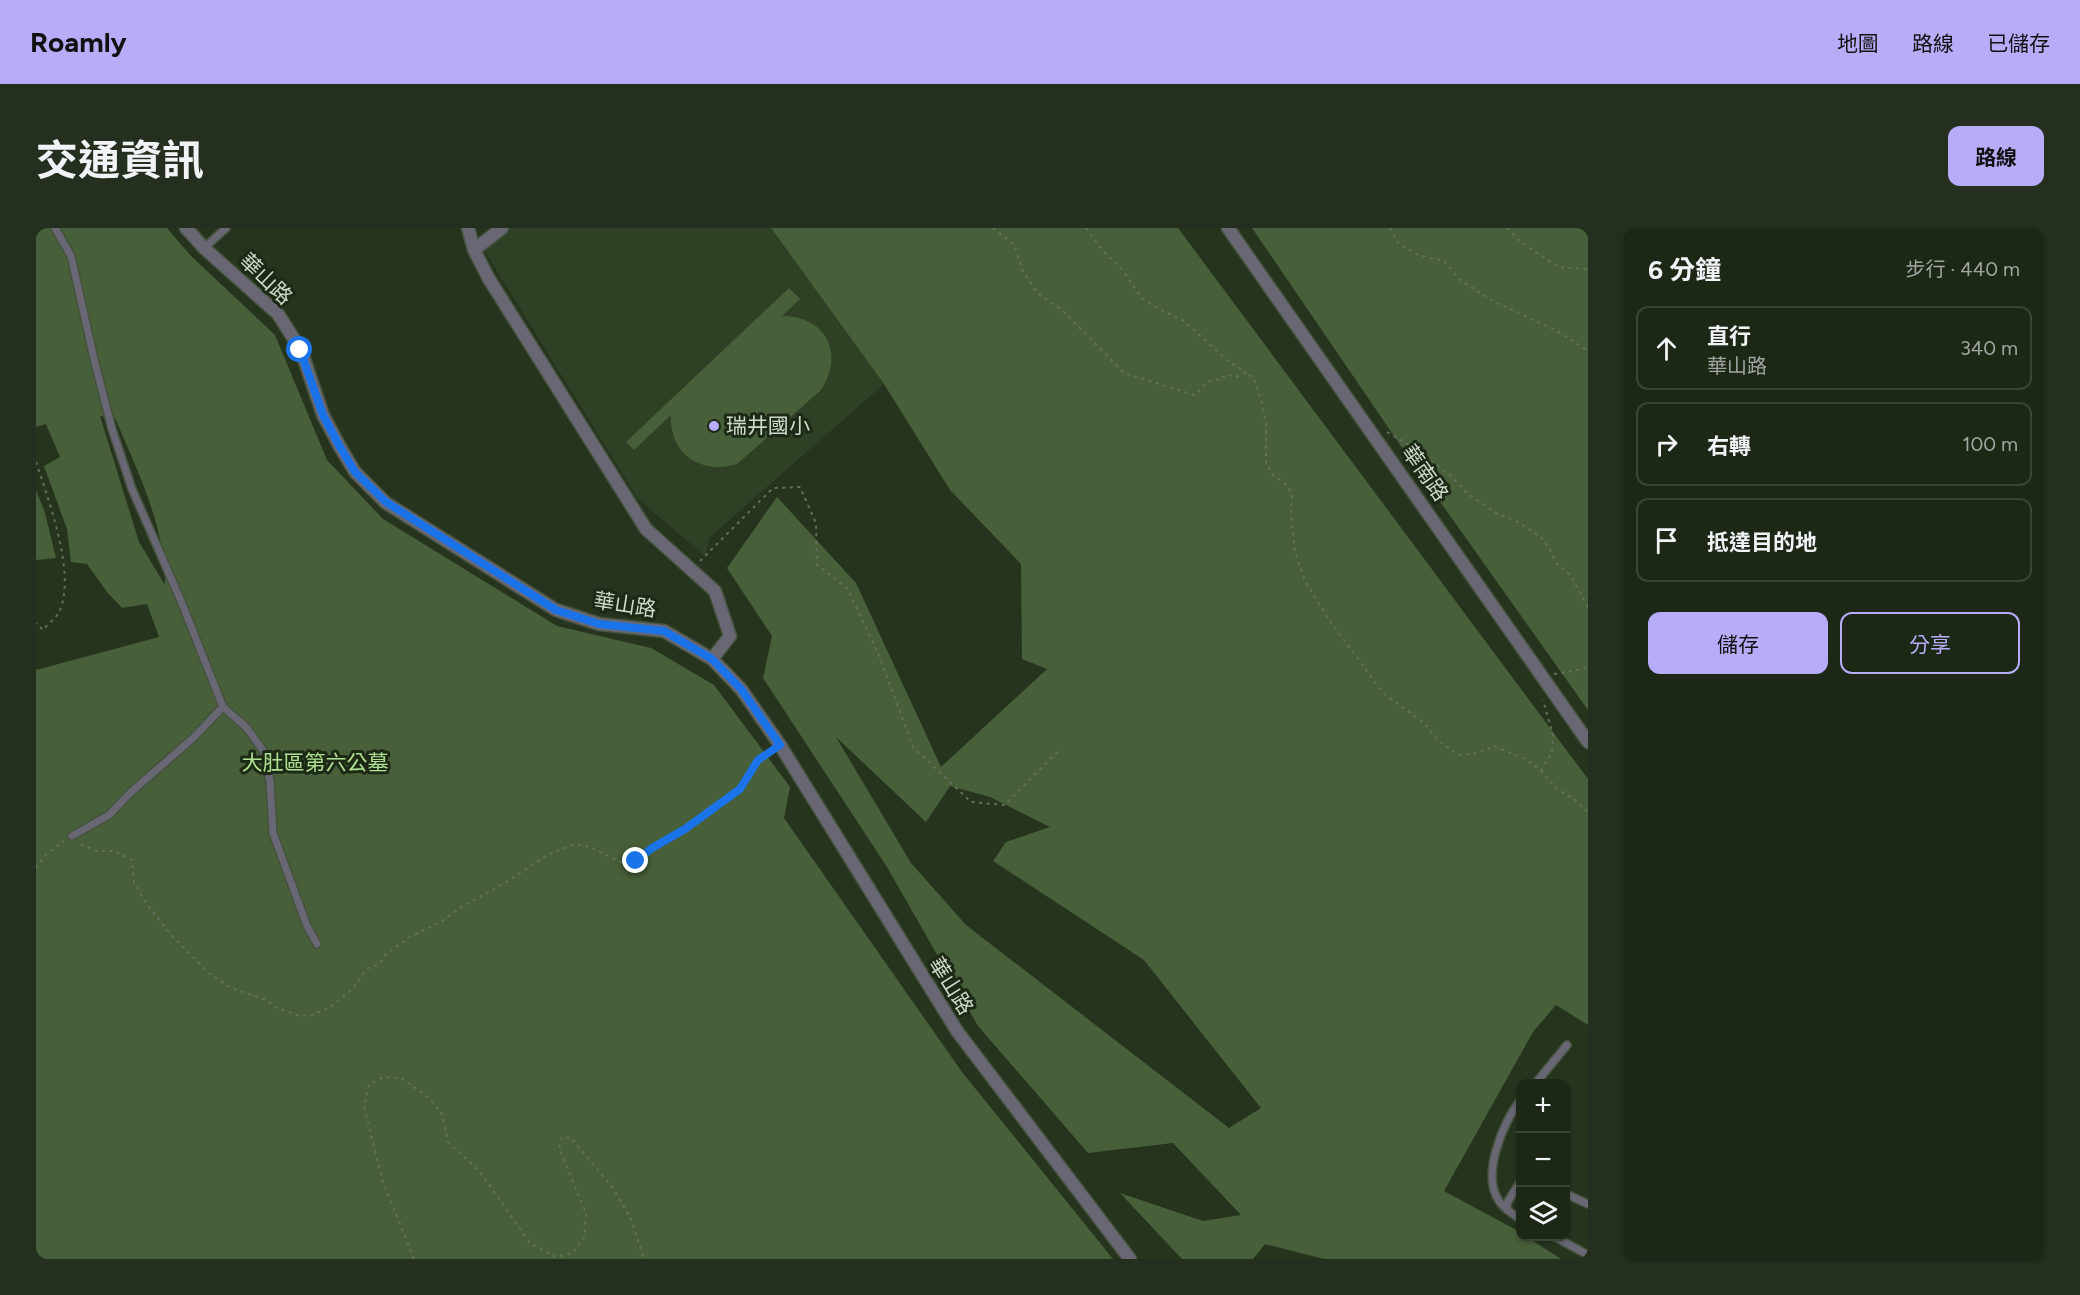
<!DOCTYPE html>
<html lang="zh-TW">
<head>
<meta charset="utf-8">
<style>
	body { margin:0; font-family:Figtree,"Noto Sans TC",sans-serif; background:#252f1f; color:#f1f3f6 }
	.controls { position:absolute; right:18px; bottom:18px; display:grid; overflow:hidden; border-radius:12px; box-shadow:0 2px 4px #0004 }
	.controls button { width:54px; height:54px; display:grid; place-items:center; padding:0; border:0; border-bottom:2px solid #3a4435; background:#1c2716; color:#f1f3f6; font:30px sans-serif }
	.stop { position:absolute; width:18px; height:18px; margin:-14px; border:4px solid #1a73e8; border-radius:50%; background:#fff }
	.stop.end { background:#1a73e8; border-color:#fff; box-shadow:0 2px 6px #0008 }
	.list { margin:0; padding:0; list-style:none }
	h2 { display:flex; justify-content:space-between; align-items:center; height:78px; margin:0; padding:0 24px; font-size:26px }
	h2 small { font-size:20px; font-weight:400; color:#a0a5a1 }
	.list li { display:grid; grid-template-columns:39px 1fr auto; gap:18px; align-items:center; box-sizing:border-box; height:84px; margin:0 12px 12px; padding:0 12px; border:2px solid #3a4435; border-radius:12px }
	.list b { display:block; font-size:22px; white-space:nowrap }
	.list p { margin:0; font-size:20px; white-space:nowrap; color:#a0a5a1 }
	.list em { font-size:20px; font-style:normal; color:#a0a5a1 }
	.actions { display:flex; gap:12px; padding:18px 24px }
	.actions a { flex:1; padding:14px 0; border:2px solid #b6acf8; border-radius:12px; text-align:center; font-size:21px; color:#b6acf8 }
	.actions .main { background:#b6acf8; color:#111 }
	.icon { flex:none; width:33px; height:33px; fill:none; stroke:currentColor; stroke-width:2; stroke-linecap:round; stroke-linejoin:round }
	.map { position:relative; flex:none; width:1552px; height:1031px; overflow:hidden; border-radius:12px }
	header { display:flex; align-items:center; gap:36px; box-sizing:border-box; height:84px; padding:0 30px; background:#b6acf8; color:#111 }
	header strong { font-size:28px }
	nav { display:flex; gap:33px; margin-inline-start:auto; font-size:21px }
	.intro { display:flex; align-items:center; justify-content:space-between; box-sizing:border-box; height:144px; padding:0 36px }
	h1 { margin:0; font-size:42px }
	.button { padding:15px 27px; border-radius:12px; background:#b6acf8; color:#111; font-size:21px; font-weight:700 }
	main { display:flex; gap:36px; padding:0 36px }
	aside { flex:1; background:#1c2716; border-radius:12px; box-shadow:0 2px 4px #0004 }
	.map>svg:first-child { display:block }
</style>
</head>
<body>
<header>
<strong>Roamly</strong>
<nav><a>地圖</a><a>路線</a><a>已儲存</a></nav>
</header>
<div class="intro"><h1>交通資訊</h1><a class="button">路線</a></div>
<main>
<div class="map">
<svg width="1552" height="1031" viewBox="0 0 1552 1031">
	<rect width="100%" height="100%" fill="#26341e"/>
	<!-- built -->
	<path fill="#2f4025" d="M461,0H735L848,156L674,309L669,328L602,271L443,14Z"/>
	<!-- green -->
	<path fill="#476039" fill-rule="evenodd" d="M0,0H131L154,27L239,107L291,232L347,291L521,398L615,420L678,457L754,559L748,590L926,844L1077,1031H0V442L123,409L111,376L86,380L71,364L51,336L35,334L31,301L8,238L24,229L10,196L0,199ZM64,188L79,190C101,242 130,300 129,357L103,314Z
		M735,0H1142L1552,551V797L1520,777L1497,804L1408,963L1484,1004V1008L1491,1009L1525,1031H1288L1229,1016L1217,1031H1146L1084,965L1167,993L1205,987L1137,915L1052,925L942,798L851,639L727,450L736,408L691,340L741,269L820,355L905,539L1011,441L986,431L985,336L914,262L848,156ZM800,509L890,594L914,558L954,569L1014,599L970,614L957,633L1108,732L1225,880L1193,900L930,697L875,635Z
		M1216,0H1552V482L1373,230Z
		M753,60L764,71L746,88C790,88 809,125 785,162L701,236C665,247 633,226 635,187L598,222L590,214Z
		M0,262L9,285L20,330L0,332Z"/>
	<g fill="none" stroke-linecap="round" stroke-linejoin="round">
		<!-- service casing -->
		<g stroke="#45523d" stroke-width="10">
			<path id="service" d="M19,0L35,28L58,131L76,201L96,261L145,373L187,479L211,500L228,524L234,553L237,605L271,698L281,716
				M168,20L190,0
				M36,608L73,587L94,565L156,511L187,479
				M1499,856L1531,817
				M1484,873C1467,894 1445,947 1463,973C1468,981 1477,986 1484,991
				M1530,966L1552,976
				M1471,982V975L1484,954
				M1517,1008L1552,1027"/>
		</g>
		<!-- minor casing -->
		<g stroke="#45523d" stroke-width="15">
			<path id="minor" d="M432,0L438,22L453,51L610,301L679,363L694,408L676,431
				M438,22L466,0"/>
		</g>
		<!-- tertiary casing -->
		<g stroke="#45523d" stroke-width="15">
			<path id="tertiary" d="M150,0L168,20L242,86L265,122L287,187L304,219L319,244L350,275L520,382L563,396L628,403L676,431L705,461L744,517L921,803L1094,1031
				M1192,0L1552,514"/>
		</g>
		<!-- path -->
		<path stroke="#64705d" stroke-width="2" stroke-dasharray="3 4.5" stroke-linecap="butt" d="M957,0L978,17L987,43L1001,65L1027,83L1088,145L1158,167L1173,153L1185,151L1191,146L1200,149L1210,144L1218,151L1226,175L1230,197V235L1236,246L1252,258L1256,269L1255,284L1259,324L1269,353L1289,386L1347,465L1387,494L1402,512L1422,527L1441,525L1458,518L1491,532L1505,543L1521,561L1538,571L1552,584
			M1050,0L1066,22L1085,40L1106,70L1121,80L1148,93L1193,134L1210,144
			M1354,0L1362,15L1382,27L1408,33L1424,52L1457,73L1521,103L1552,123
			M1471,0L1485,14L1522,39L1552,41
			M1351,204L1370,215L1414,247L1431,265L1460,285L1482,294L1505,309L1516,325L1519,334L1535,348L1552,379
			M0,234C12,271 41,347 23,384C20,390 12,396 7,402L0,395
			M664,333L737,260L764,259L780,295L781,337L811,360L842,425L877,519L935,574L969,577L1025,520
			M1518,446L1552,440
			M1505,543L1516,524L1517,507L1507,472
			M45,616L60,623H79L96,632L98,654L107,671L135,707L174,746L195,760L228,771L241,780L264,788L276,787L293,780L315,762L332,740L339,738L347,732L350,726L374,709L406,693L425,679L469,655L511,627L539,616L554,619L591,637L600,633L616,620L649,601L704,561L722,532L734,523
			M0,640L9,627L28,613
			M378,1031L346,951L328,878L333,857L347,849L367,851L393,870L406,886L412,914L444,944L494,1015L520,1029L536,1025L548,1010L550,985L523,920L526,909L535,910L577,960L595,991L608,1031"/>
		<!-- service -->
		<use href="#service" stroke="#686773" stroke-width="7"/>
		<!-- minor -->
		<use href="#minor" stroke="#686773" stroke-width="12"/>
		<!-- tertiary -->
		<use href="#tertiary" stroke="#686773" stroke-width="12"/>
	</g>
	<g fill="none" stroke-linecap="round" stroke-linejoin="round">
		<!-- route -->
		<path stroke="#1a73e8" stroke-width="8" d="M264,122L287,187L304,219L319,244L350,274L520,382L563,396L628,403L676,431L705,461L744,517L722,532L704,561L649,601L616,620L600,633"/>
	</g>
	<!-- markers -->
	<circle fill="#b6acf8" stroke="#1c2a15" stroke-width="2" cx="678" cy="198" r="6"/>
	<g text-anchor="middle" stroke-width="6" stroke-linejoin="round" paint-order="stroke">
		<!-- street labels -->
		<g font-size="21" fill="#d0d8cb" stroke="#1c2a15">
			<text transform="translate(230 51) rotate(44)" y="7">華山路</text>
			<text transform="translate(1389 245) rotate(55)" y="7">華南路</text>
			<text transform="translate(589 377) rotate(9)" y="7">華山路</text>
			<text transform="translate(915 758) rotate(58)" y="7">華山路</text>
		</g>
		<!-- poi labels -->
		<g font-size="21" fill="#d0d8cb" stroke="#1c2a15" text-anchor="start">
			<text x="690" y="205">瑞井國小</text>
		</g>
		<!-- park labels -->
		<g font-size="21" fill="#aee092" stroke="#1c2a15">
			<text x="279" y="542">大肚區第六公墓</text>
		</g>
	</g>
</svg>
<div class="controls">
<button>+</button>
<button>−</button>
<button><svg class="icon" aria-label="layers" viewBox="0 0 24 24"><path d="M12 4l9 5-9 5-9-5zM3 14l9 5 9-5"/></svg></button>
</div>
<div class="stop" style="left:264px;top:122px"></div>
<div class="stop end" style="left:600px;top:633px"></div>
</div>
<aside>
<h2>6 分鐘<small>步行 · 440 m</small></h2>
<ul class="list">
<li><svg class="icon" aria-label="ahead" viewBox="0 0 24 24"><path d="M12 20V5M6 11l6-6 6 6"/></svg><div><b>直行</b><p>華山路</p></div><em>340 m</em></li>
<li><svg class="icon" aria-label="right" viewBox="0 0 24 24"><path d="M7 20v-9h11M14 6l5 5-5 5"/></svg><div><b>右轉</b></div><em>100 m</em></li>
<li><svg class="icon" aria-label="arrive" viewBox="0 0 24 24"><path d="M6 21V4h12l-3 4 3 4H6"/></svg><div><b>抵達目的地</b></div></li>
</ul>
<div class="actions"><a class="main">儲存</a><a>分享</a></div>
</aside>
</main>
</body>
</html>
